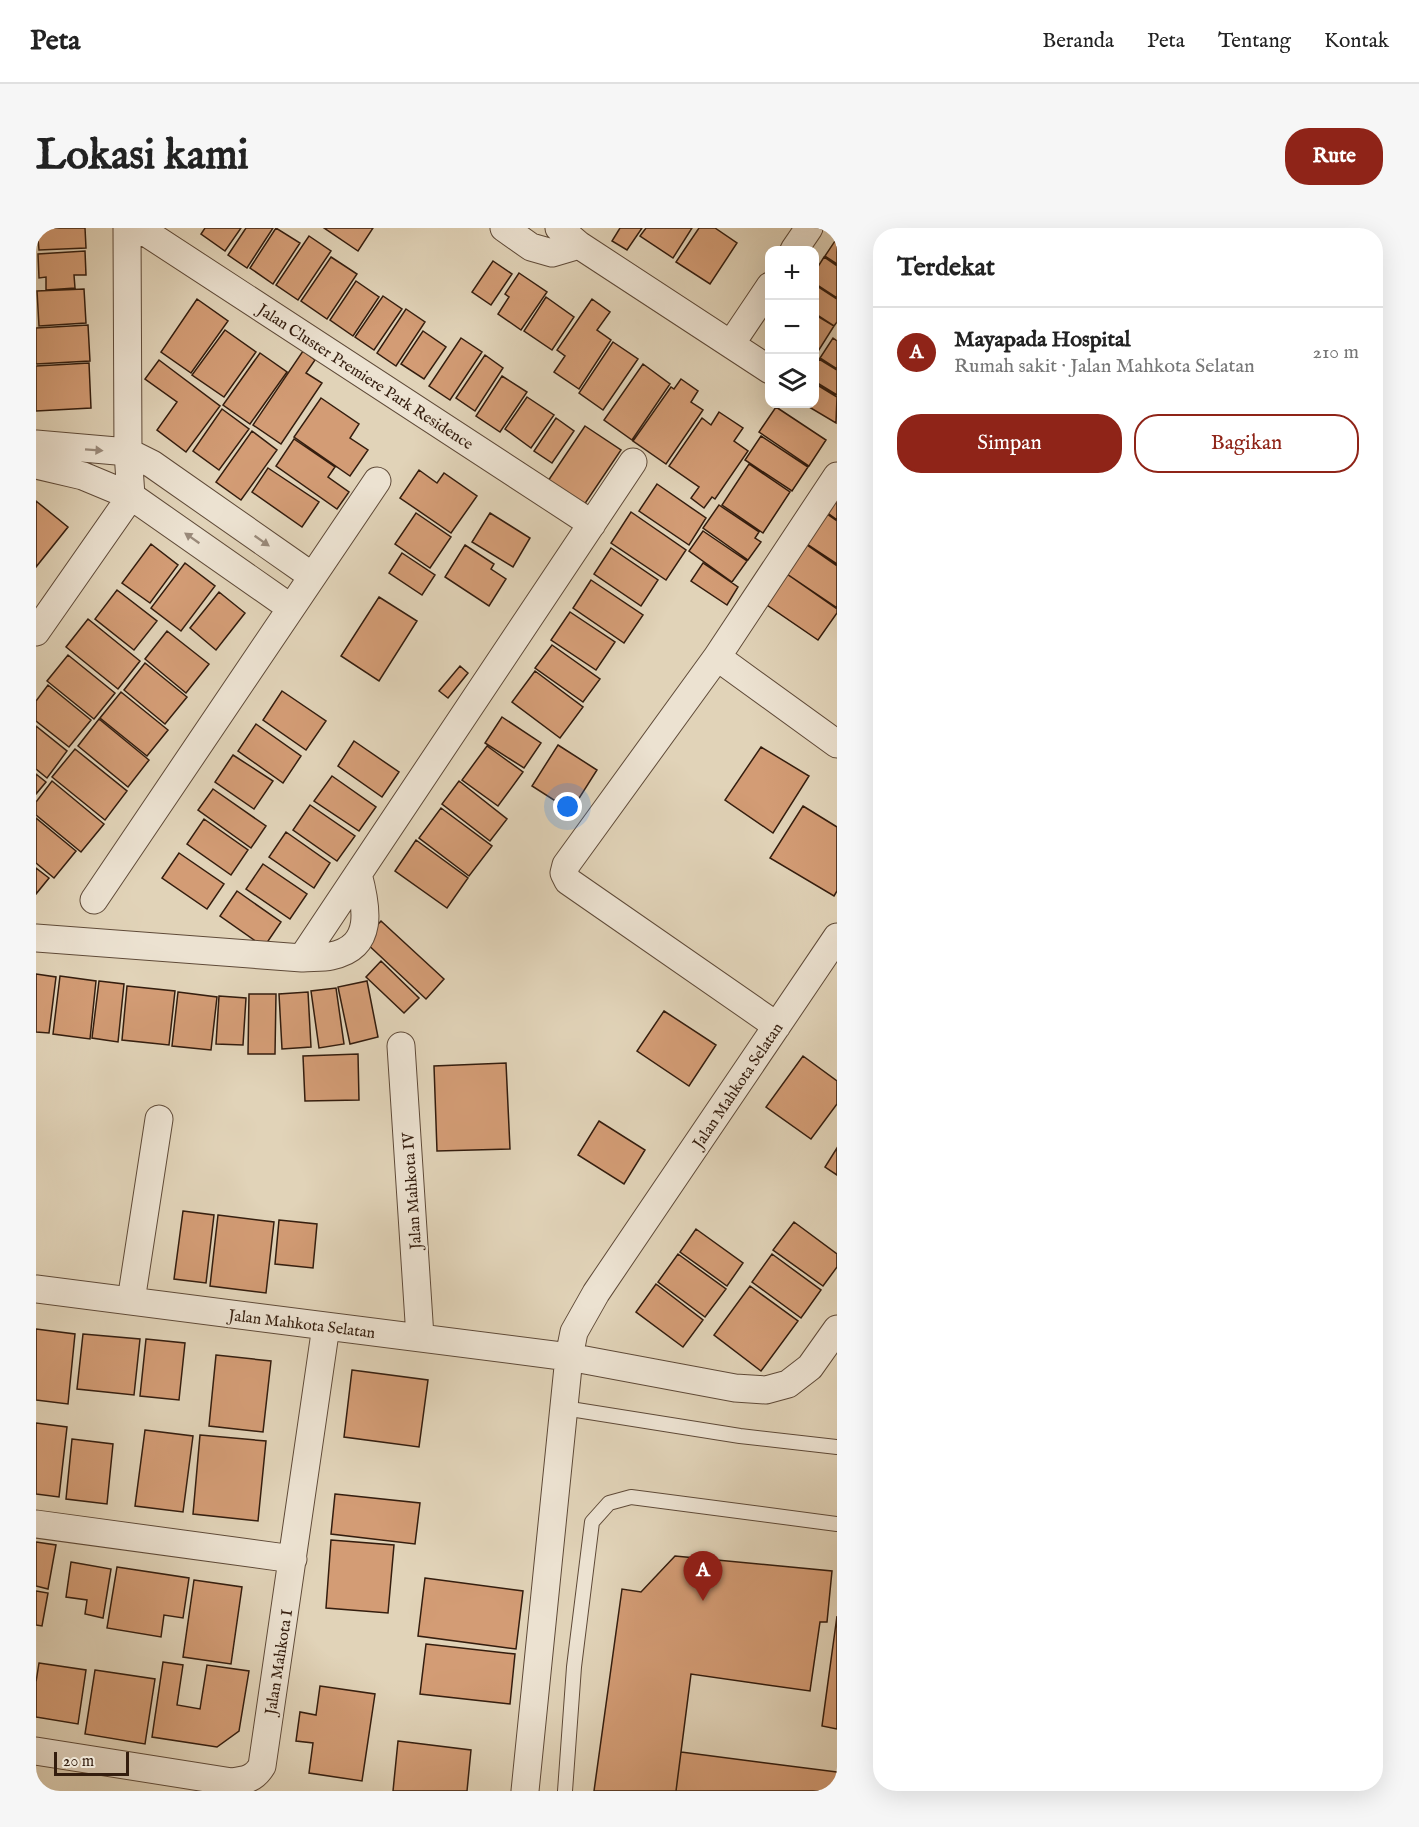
<!DOCTYPE html>
<html lang="id">
<head>
<meta charset="utf-8">
<style>
	body { margin:0; font-family:"IM FELL English",serif; background:#f6f6f6; color:#222 }
	.controls { position:absolute; right:18px; top:18px; display:grid; overflow:hidden; border-radius:12px; box-shadow:0 6px 24px #0002 }
	.controls button { width:54px; height:54px; display:grid; place-items:center; padding:0; border:0; border-bottom:2px solid #e0e0e0; background:#fff; color:#222; font:30px sans-serif }
	.scale { position:absolute; left:18px; bottom:15px; width:75px; box-sizing:border-box; padding-left:6px; border:3px solid #341d0e; border-top:0; font-size:16px; line-height:21px; white-space:nowrap; color:#341d0e; -webkit-text-stroke:4px #ece2d1; paint-order:stroke }
	.you { position:absolute; left:532px; top:579px; width:21px; height:21px; margin:-15px; border:4px solid #fff; border-radius:50%; background:#1a73e8; box-shadow:0 0 0 9px #1a73e833 }
	.badge { display:grid; place-items:center; width:39px; height:39px; border-radius:50%; background:#8f2418; color:#fff; font-size:20px; font-weight:700 }
	.pin { position:absolute; translate:-50% -50px; filter:drop-shadow(0 2px 3px #0008) }
	.pin::after { content:''; position:absolute; top:32px; width:21px; height:18px; background:inherit; clip-path:polygon(0 0,100% 0,50% 100%) }
	.list { margin:0; padding:0; list-style:none }
	h2 { display:flex; justify-content:space-between; align-items:center; height:78px; margin:0; padding:0 24px; font-size:26px }
	h2 small { font-size:20px; font-weight:400; color:#767676 }
	.list li { display:grid; grid-template-columns:39px 1fr auto; gap:18px; align-items:center; box-sizing:border-box; height:90px; padding:0 24px; border-top:2px solid #e0e0e0 }
	.list b { display:block; font-size:22px; white-space:nowrap }
	.list p { margin:0; font-size:20px; white-space:nowrap; color:#767676 }
	.list em { font-size:20px; font-style:normal; color:#767676 }
	.actions { display:flex; gap:12px; padding:18px 24px }
	.actions a { flex:1; padding:14px 0; border:2px solid #8f2418; border-radius:24px; text-align:center; font-size:21px; color:#8f2418 }
	.actions .main { background:#8f2418; color:#fff }
	.icon { flex:none; width:33px; height:33px; fill:none; stroke:currentColor; stroke-width:2; stroke-linecap:round; stroke-linejoin:round }
	.map { position:relative; flex:none; width:801px; height:1563px; overflow:hidden; border-radius:24px }
	header { display:flex; align-items:center; gap:36px; box-sizing:border-box; height:84px; padding:0 30px; background:#fff; border-bottom:2px solid #e0e0e0 }
	header strong { font-size:28px }
	nav { display:flex; gap:33px; margin-inline-start:auto; font-size:21px }
	.intro { display:flex; align-items:center; justify-content:space-between; box-sizing:border-box; height:144px; padding:0 36px }
	h1 { margin:0; font-size:42px }
	.button { padding:15px 27px; border-radius:24px; background:#8f2418; color:#fff; font-size:21px; font-weight:700 }
	main { display:flex; gap:36px; padding:0 36px }
	aside { flex:1; background:#fff; border-radius:24px; box-shadow:0 6px 24px #0002 }
	.map>svg:first-child { display:block }
</style>
</head>
<body>
<header>
<strong>Peta</strong>
<nav><a>Beranda</a><a>Peta</a><a>Tentang</a><a>Kontak</a></nav>
</header>
<div class="intro"><h1>Lokasi kami</h1><a class="button">Rute</a></div>
<main>
<div class="map">
<svg width="801" height="1563" viewBox="0 0 801 1563">
	<rect width="100%" height="100%" fill="#e1d3b8"/>
	<filter id="stains"><feTurbulence type="fractalNoise" baseFrequency=".00333" numOctaves="4"/><feColorMatrix values="0 0 0 0 .2 0 0 0 0 .09 0 0 0 0 .02 0 0 0 .5 -.17"/></filter>
	<radialGradient id="worn" r=".72"><stop offset=".6" stop-color="#630" stop-opacity="0"/><stop offset="1" stop-color="#630" stop-opacity=".3"/></radialGradient>
	<!-- building -->
	<path fill="#d39c75" stroke="#341d0e" stroke-width="1.5" d="M1,0H49L50,20L3,22Z
		M169,0H205L189,23L165,6Z
		M210,0H237L211,40L192,27Z
		M240,0L264,15L237,56L214,40Z
		M288,0H337L322,23Z
		M584,0H606L591,22L576,13Z
		M610,0H656L637,30L604,8Z
		M663,0H679L701,15L674,56L640,34Z
		M273,8L295,23L262,72L240,57Z
		M801,10V36L789,28Z
		M49,23L50,47H38L39,60L10,62V49L3,50L2,26Z
		M295,29L321,46L291,91L265,73Z
		M788,29L801,38V70L778,55V45Z
		M457,33L476,46L455,77L436,64Z
		M483,45L511,64L485,102L462,86L473,69L469,66Z
		M320,53L343,69L317,108L294,92Z
		M778,56L801,71V94L798,98L778,85Z
		M48,61L50,95L3,98L1,63Z
		M347,68L366,81L338,122L319,109Z
		M510,69L538,89L516,122L488,103Z
		M161,71L192,93L155,145L125,124Z
		M556,71L574,84L561,102L575,112L543,161L518,144L529,128L521,122Z
		M370,81L389,94L360,138L341,125Z
		M778,86L798,98L781,125L778,123Z
		M52,97L54,133L0,136V100Z
		M189,102L220,124L188,169L156,147Z
		M387,103L410,119L388,151L365,136Z
		M425,110L446,124L414,172L393,158Z
		M797,110L801,113V141L784,130Z
		M577,114L602,131L567,182L543,165Z
		M267,123L279,132L270,145L286,155L245,216L217,197Z
		M224,125L251,144L214,196L187,177Z
		M449,127L467,140L439,183L420,170Z
		M783,131L801,142V167L778,153V139Z
		M123,132L184,178L150,224L121,202L141,174L109,151Z
		M53,135L55,180L0,183V138Z
		M607,136L634,156L596,212L568,192Z
		M466,148L491,164L464,204L440,188Z
		M645,151L662,163L655,174L667,182L630,236L597,213L635,159L638,161Z
		M778,155L801,169L800,195L768,176H778Z
		M491,169L518,187L495,220L469,201Z
		M285,170L323,196L314,210L332,222L314,248L258,209Z
		M740,179L790,212L773,238L723,204Z
		M186,181L213,201L183,242L157,223Z
		M683,184L707,200L698,213L712,223L679,271L676,269L668,280L655,270L663,259L633,238L666,190L675,197Z
		M520,190L538,203L516,235L498,223Z
		M549,198L585,222L548,277L512,253Z
		M216,203L241,222L205,272L180,254Z
		M725,208L772,239L756,263L709,232Z
		M258,211L299,239L292,249L313,264L301,281L240,238Z
		M713,236L754,264L727,305L686,277Z
		M232,240L283,274L266,299L216,264Z
		M383,242L401,255L408,245L441,268L415,305L364,270Z
		M621,256L670,290L653,317L603,283Z
		M801,265V292L789,283Z
		M0,273L32,299L0,339Z
		M683,277L723,304L719,310L725,314L712,332L667,300Z
		M595,284L650,322L630,352L575,315Z
		M788,284L801,293V336L768,314Z
		M380,285L415,309L394,340L359,316Z
		M454,285L494,310L477,339L436,314Z
		M667,303L711,333L696,354L653,323Z
		M768,315L801,338V380L748,344Z
		M115,316L142,337L114,375L86,355Z
		M429,317L458,336L455,341L470,351L453,378L409,349Z
		M575,320L622,352L605,378L558,346Z
		M366,325L399,347L386,367L353,345Z
		M149,335L179,358L145,403L115,380Z
		M667,335L702,359L691,377L655,353Z
		M748,344L801,381V385L782,412L728,375Z
		M555,352L607,387L588,415L537,380Z
		M81,362L121,393L98,422L59,391Z
		M183,364L209,385L180,422L154,400Z
		M343,369L381,393L343,453L305,428Z
		M534,384L579,414L560,442L515,412Z
		M52,391L104,433L82,461L30,419Z
		M131,403L173,436L150,465L109,431Z
		M516,417L564,451L547,474L499,440Z
		M32,427L79,465L58,491L11,453Z
		M109,435L151,469L129,496L88,462Z
		M424,438L432,445L412,470L403,463Z
		M499,443L547,479L524,510L476,474Z
		M12,457L55,492L33,519L0,493V473Z
		M246,463L290,493L270,522L227,492Z
		M85,464L132,502L111,528L64,490Z
		M466,489L505,515L488,540L449,515Z
		M63,491L113,532L92,559L42,518Z
		M220,496L265,528L247,555L202,523Z
		M0,498L31,523L11,550L0,541Z
		M318,513L363,544L346,569L302,538Z
		M522,517L561,542L535,583L496,558Z
		M451,518L487,544L462,578L426,552Z
		M725,519L773,548L737,605L689,572Z
		M39,521L91,563L69,592L16,549Z
		M197,527L237,553L218,581L179,554Z
		M0,546L10,554L0,566Z
		M296,548L340,579L323,603L278,573Z
		M16,553L68,596L45,624L0,587V574Z
		M423,553L471,591L454,613L406,576Z
		M177,561L230,598L215,620L162,582Z
		M274,577L319,608L301,633L257,602Z
		M767,578L801,599V663L798,668L734,630Z
		M405,580L456,618L433,648L383,610Z
		M0,590L40,623L18,650L0,635Z
		M168,591L212,622L195,647L151,616Z
		M250,604L294,635L278,660L233,629Z
		M380,612L432,650L411,680L359,643Z
		M143,625L188,656L171,681L126,650Z
		M227,636L271,666L254,691L210,661Z
		M0,640L13,650L0,666Z
		M201,663L245,694L228,719L184,688Z
		M345,693L408,751L390,771L327,712Z
		M345,733L383,770L368,785L330,749Z
		M0,746L20,749L13,805L0,804Z
		M24,748L60,753L54,811L17,806Z
		M63,753L88,756L82,814L56,810Z
		M331,753L342,809L314,816L302,759Z
		M91,758L139,763L133,817L86,812Z
		M300,760L308,816L283,820L275,763Z
		M142,764L181,769L175,822L136,818Z
		M272,764L275,819L246,821L243,766Z
		M213,766H240L239,826H212Z
		M183,768L210,770L207,817L180,816Z
		M628,783L680,817L653,858L601,823Z
		M322,826L323,872L269,873L267,828Z
		M767,828L801,853V876L775,911L730,879Z
		M470,835L474,921L401,923L398,838Z
		M563,893L609,922L588,956L542,927Z
		M801,920V947L789,939Z
		M147,983L178,987L170,1055L138,1051Z
		M182,987L238,994L230,1065L174,1058Z
		M243,992L281,996L277,1040L239,1036Z
		M758,994L801,1026V1039L787,1058L737,1022Z
		M660,1001L707,1035L691,1058L644,1024Z
		M642,1026L690,1061L669,1089L622,1054Z
		M736,1026L785,1062L765,1090L716,1054Z
		M620,1056L667,1092L647,1119L600,1084Z
		M714,1058L762,1093L725,1143L678,1107Z
		M0,1101L39,1106L32,1176L0,1172Z
		M47,1106L104,1111L98,1167L41,1161Z
		M110,1111L149,1115L143,1172L104,1168Z
		M180,1127L235,1133L227,1204L173,1198Z
		M316,1142L392,1152L383,1219L308,1209Z
		M0,1195L31,1199L23,1269L0,1266Z
		M109,1202L157,1208L147,1284L99,1278Z
		M164,1207L230,1213L222,1293L157,1286Z
		M36,1211L77,1216L71,1276L30,1271Z
		M299,1266L384,1275L379,1316L295,1306Z
		M295,1312L358,1317L352,1385L290,1380Z
		M0,1314L20,1317L12,1361L0,1358Z
		M639,1328L796,1343L791,1394H784L774,1463L655,1446L640,1563H558L586,1361L605,1364Z
		M35,1334L75,1341L67,1390L49,1386L51,1372L30,1369Z
		M81,1339L153,1350L147,1390L128,1387L125,1409L71,1400Z
		M389,1350L487,1363L480,1421L382,1408Z
		M158,1352L206,1359L195,1436L147,1429Z
		M0,1363L12,1365L6,1398L0,1397Z
		M801,1388V1501L786,1498Z
		M390,1416L479,1426L474,1476L384,1466Z
		M127,1434L147,1437L141,1477L164,1481L171,1437L213,1443L203,1503L181,1519L116,1509Z
		M3,1435L50,1442L42,1496L0,1489V1454Z
		M59,1442L119,1451L109,1516L49,1506Z
		M284,1458L339,1466L326,1553L273,1545L277,1515L260,1513L264,1484L280,1487Z
		M362,1513L435,1522L431,1563H357Z
		M645,1524L801,1544V1563H640Z"/>
	<g fill="none" stroke-linecap="round" stroke-linejoin="round">
		<!-- service casing -->
		<g stroke="#5f4a38" stroke-width="16">
			<path id="service" d="M528,1180L704,1208L801,1219
				M529,1563L538,1439L556,1294L573,1275L595,1269L801,1296"/>
		</g>
		<!-- minor casing -->
		<g stroke="#5f4a38" stroke-width="29">
			<path id="minor" d="M103,0L556,296
				M468,0L495,19L516,25L543,17L523,0
				M543,17L734,142
				M758,22L773,0
				M695,116L734,58
				M0,216L92,224L116,236L276,348
				M0,237L47,248L95,268L255,380
				M0,404L95,268L92,224L91,0
				M681,429L801,516
				M58,672L341,253
				M0,710L266,730C275,729 286,730 295,728C339,719 331,679 322,646
				M266,730L597,234
				M741,798L532,653L528,645L530,637L681,429L801,248
				M365,818L384,1109
				M0,1061L533,1129L699,1160L730,1162L752,1156L774,1139L801,1101
				M95,1073L123,891
				M0,1296L257,1331
				M0,1523L196,1554C210,1552 218,1551 226,1538L290,1098
				M489,1563L533,1129L538,1104L560,1065L801,709"/>
		</g>
		<!-- service -->
		<use href="#service" stroke="#ece2d1" stroke-width="14"/>
		<!-- minor -->
		<use href="#minor" stroke="#ece2d1" stroke-width="27"/>
	</g>
	<!-- one-way arrows -->
	<defs><path id="oneway-solid" d="M-6-.8H1V-3.2L6.5 0L1 3.2V.8H-6Z" transform="scale(1.5)"/></defs>
	<g fill="#998979">
		<use href="#oneway-solid" transform="translate(58 222) rotate(4)"/>
		<use href="#oneway-solid" transform="translate(156 310) rotate(-145)"/>
		<use href="#oneway-solid" transform="translate(226 313) rotate(35)"/>
	</g>
	<g text-anchor="middle" stroke-width="5" stroke-linejoin="round" paint-order="stroke">
		<!-- street labels -->
		<g font-size="16" fill="#341d0e" stroke="#ece2d1">
			<text transform="translate(330 148) rotate(33)" y="6">Jalan Cluster Premiere Park Residence</text>
			<text transform="translate(701 857) rotate(-56)" y="6">Jalan Mahkota Selatan</text>
			<text transform="translate(375 963) rotate(-94)" y="6">Jalan Mahkota IV</text>
			<text transform="translate(266 1095) rotate(7)" y="6">Jalan Mahkota Selatan</text>
			<text transform="translate(242 1434) rotate(-81)" y="6">Jalan Mahkota I</text>
		</g>
	</g>
	<rect width="100%" height="100%" filter="url(#stains)"/>
	<rect width="100%" height="100%" fill="url(#worn)"/>
</svg>
<div class="controls">
<button>+</button>
<button>−</button>
<button><svg class="icon" aria-label="layers" viewBox="0 0 24 24"><path d="M12 4l9 5-9 5-9-5zM3 14l9 5 9-5"/></svg></button>
</div>
<div class="scale">20 m</div>
<div class="you"></div>
<div class="pin badge" style="left:667px;top:1373px">A</div>
</div>
<aside>
<h2>Terdekat<small></small></h2>
<ul class="list">
<li><span class="badge">A</span><div><b>Mayapada Hospital</b><p>Rumah sakit · Jalan Mahkota Selatan</p></div><em>210 m</em></li>
</ul>
<div class="actions"><a class="main">Simpan</a><a>Bagikan</a></div>
</aside>
</main>
</body>
</html>
